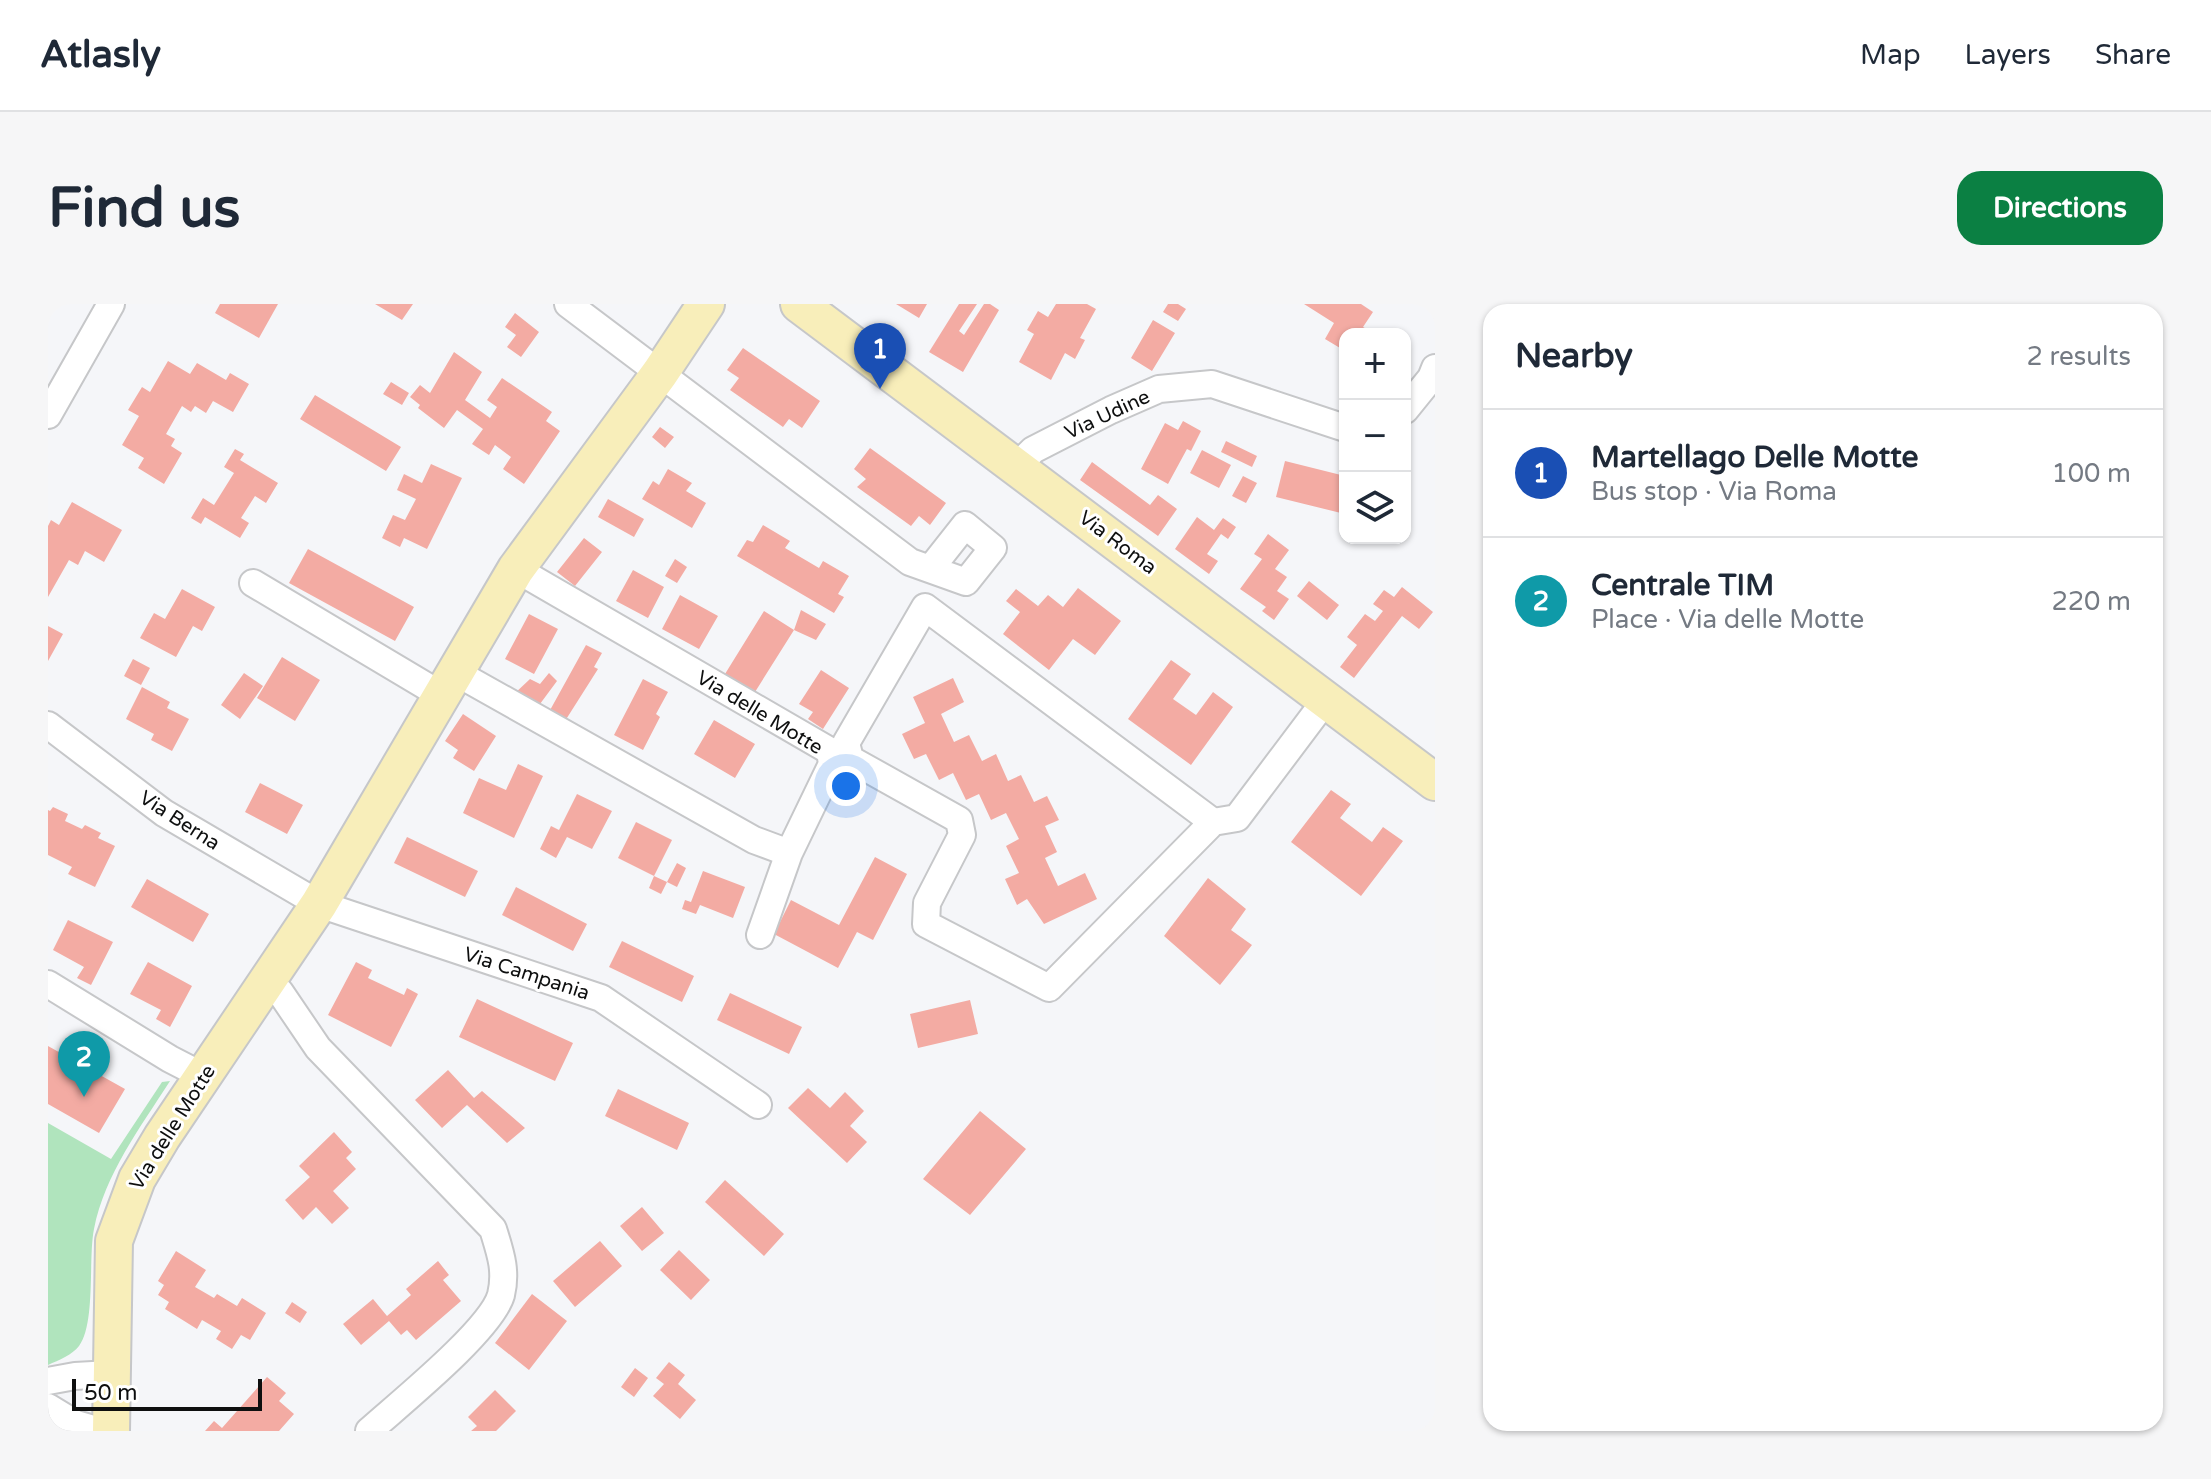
<!DOCTYPE html>
<html lang="en">
<head>
<meta charset="utf-8">
<style>
	body { margin:0; font-family:"Varela Round",sans-serif; background:#f6f6f7; color:#1f2937 }
	.controls { position:absolute; right:24px; top:24px; display:grid; overflow:hidden; border-radius:16px; box-shadow:0 2px 6px #0004 }
	.controls button { width:72px; height:72px; display:grid; place-items:center; padding:0; border:0; border-bottom:2px solid #e0e1e3; background:#fff; color:#1f2937; font:40px sans-serif }
	.scale { position:absolute; left:24px; bottom:20px; width:190px; box-sizing:border-box; padding-left:8px; border:4px solid #0e0f0f; border-top:0; font-size:22px; line-height:28px; white-space:nowrap; color:#0e0f0f; -webkit-text-stroke:6px #fff; paint-order:stroke }
	.you { position:absolute; left:798px; top:482px; width:28px; height:28px; margin:-20px; border:6px solid #fff; border-radius:50%; background:#1a73e8; box-shadow:0 0 0 12px #1a73e833 }
	.badge { display:grid; place-items:center; width:52px; height:52px; border-radius:50%; background:#0b8043; color:#fff; font-size:26px; font-weight:700 }
	.pin { position:absolute; translate:-50% -66px; filter:drop-shadow(0 2px 4px #0008) }
	.pin::after { content:''; position:absolute; top:42px; width:28px; height:24px; background:inherit; clip-path:polygon(0 0,100% 0,50% 100%) }
	.list { margin:0; padding:0; list-style:none }
	h2 { display:flex; justify-content:space-between; align-items:center; height:104px; margin:0; padding:0 32px; font-size:34px }
	h2 small { font-size:26px; font-weight:400; color:#747a83 }
	.list li { display:grid; grid-template-columns:52px 1fr auto; gap:24px; align-items:center; box-sizing:border-box; height:128px; padding:0 32px; border-top:2px solid #e0e1e3 }
	.list b { display:block; font-size:30px; white-space:nowrap }
	.list p { margin:0; font-size:26px; white-space:nowrap; color:#747a83 }
	.list em { font-size:26px; font-style:normal; color:#747a83 }
	.icon { flex:none; width:44px; height:44px; fill:none; stroke:currentColor; stroke-width:2; stroke-linecap:round; stroke-linejoin:round }
	.map { position:relative; flex:none; width:1387px; height:1127px; overflow:hidden; border-radius:24px }
	header { display:flex; align-items:center; gap:48px; box-sizing:border-box; height:112px; padding:0 40px; background:#fff; border-bottom:2px solid #e0e1e3 }
	header strong { font-size:38px }
	nav { display:flex; gap:44px; margin-inline-start:auto; font-size:28px }
	.intro { display:flex; align-items:center; justify-content:space-between; box-sizing:border-box; height:192px; padding:0 48px }
	h1 { margin:0; font-size:56px }
	.button { padding:20px 36px; border-radius:24px; background:#0b8043; color:#fff; font-size:28px; font-weight:700 }
	main { display:flex; gap:48px; padding:0 48px }
	aside { flex:1; background:#fff; border-radius:24px; box-shadow:0 2px 6px #0004 }
	.map>svg:first-child { display:block }
</style>
</head>
<body>
<header>
<strong>Atlasly</strong>
<nav><a>Map</a><a>Layers</a><a>Share</a></nav>
</header>
<div class="intro"><h1>Find us</h1><a class="button">Directions</a></div>
<main>
<div class="map">
<svg width="1387" height="1127" viewBox="0 0 1387 1127">
	<rect width="100%" height="100%" fill="#f5f6f9"/>
	<!-- green -->
	<path fill="#b0e4bd" d="M122,777C92,824 57,870 46,925C40,954 48,1019 31,1042C24,1051 11,1056 0,1061V819L63,855L114,778Z"/>
	<!-- building -->
	<path fill="#f3aba3" d="M172,0H230L211,34L167,9Z
		M327,0H365L354,16Z
		M848,0H879L871,14Z
		M911,0H929L911,27L916,31L936,0H942L951,6L915,68L881,48Z
		M1008,0H1039L1048,5L1032,34L1037,36L1027,55L1017,49L1003,76L971,58L986,30L979,26L990,7L1000,13Z
		M1120,0H1130L1138,5L1130,17L1115,8Z
		M1256,0H1313L1325,8L1315,23L1322,27L1320,30H1297V47L1277,35L1286,19Z
		M467,9L491,28L473,53L459,43L468,31L457,23Z
		M1105,16L1127,29L1104,67L1083,54Z
		M695,44L772,97L754,124L741,115L735,123L682,86L691,74L679,66Z
		M406,48L434,68L417,96L442,114L449,103L439,96L454,74L504,108L498,117L512,127L476,180L455,165L463,153L447,141L441,151L424,140L435,125L409,106L396,124L370,104L372,101L362,93L372,81L382,89Z
		M120,57L142,70L149,59L178,76L182,69L201,80L185,108L165,97L158,109L147,102L143,108L134,102L118,130L127,135L123,142L134,149L116,180L90,164L96,154L74,141L91,112L80,106L94,83L102,88Z
		M343,78L361,89L354,101L335,90Z
		M267,91L353,143L338,167L252,115Z
		M1135,117L1153,127L1143,147L1139,145L1120,180L1093,165L1117,119L1130,126Z
		M612,123L626,133L617,144L604,133Z
		M1178,137L1209,152L1204,163L1173,148Z
		M822,144L898,199L882,221L871,212L863,222L809,183L818,175L806,165Z
		M187,145L196,150L192,156L230,179L218,199L207,192L193,214L201,219L192,234L157,213L153,220L143,214L155,194L166,201L186,169L176,163Z
		M1154,146L1183,161L1171,184L1142,169Z
		M1237,157L1297,172V210L1228,193Z
		M1044,158L1102,201L1110,191L1129,205L1110,232L1032,176Z
		M383,160L414,174L379,245L356,234L352,243L334,234L345,211L357,216L368,195L349,186L356,170L374,179Z
		M620,165L644,179L638,187L658,199L644,224L594,195L605,177L611,181Z
		M1195,172L1209,179L1198,199L1184,192Z
		M560,195L596,215L586,233L550,213Z
		M24,198L74,226L56,258L37,247L30,261L21,256L0,293V222L3,216L11,221Z
		M1149,213L1166,226L1175,214L1188,223L1180,235L1173,230L1159,250L1170,257L1161,270L1127,245Z
		M715,221L742,237L737,244L771,264L775,257L801,272L790,290L796,293L786,309L689,252L699,236L705,238Z
		M1220,230L1241,246L1227,265L1239,273L1229,287L1241,295L1226,316L1214,307L1218,303L1192,285L1214,255L1206,250Z
		M536,234L554,248L527,282L509,268Z
		M260,245L366,303L347,337L241,279Z
		M627,255L639,263L629,279L617,272Z
		M585,266L616,283L600,314L568,297Z
		M1261,277L1291,301L1279,316L1249,292Z
		M1354,283L1385,308L1371,325L1354,312L1306,374L1292,363L1309,341L1299,333L1317,310L1327,317L1335,307L1325,300L1336,286L1346,293Z
		M1030,284L1073,317L1047,351L1025,335L1001,366L955,330L972,308L958,297L968,285L990,302L1000,291L1015,303Z
		M134,285L167,303L154,327L145,322L128,353L92,334L106,309L117,315Z
		M632,291L670,312L651,345L614,325Z
		M753,306L778,320L768,336L746,326Z
		M716,307L746,326L707,388L677,370Z
		M481,310L510,325L486,370L457,355Z
		M0,322L15,330L0,357Z
		M538,341L554,349L546,363L550,365L517,417L501,408Z
		M234,353L272,376L247,417L209,394Z
		M85,355L102,364L93,381L76,372Z
		M1123,356L1143,370L1125,395L1148,411L1165,388L1185,403L1143,461L1080,415Z
		M773,366L801,384L775,425L760,415L765,408L751,400Z
		M196,369L215,382L192,415L173,401Z
		M501,369L509,377L489,404L465,391L482,375L492,380Z
		M905,374L916,398L893,410L906,438L921,431L934,457L948,450L960,477L973,471L986,498L999,492L1011,516L997,522L1009,548L997,554L1010,582L1037,569L1049,595L996,620L979,595L969,601L957,575L971,569L958,542L971,535L958,509L943,516L931,490L918,496L905,469L891,476L878,450L866,455L854,430L877,419L865,393Z
		M595,375L620,388L608,410L612,413L595,446L566,431Z
		M94,383L122,398L119,404L141,415L124,447L103,436L106,430L78,415Z
		M415,410L448,432L426,467L405,454L410,446L397,437Z
		M666,416L707,440L687,474L646,450Z
		M470,460L495,472L466,534L415,509L431,474L458,486Z
		M212,479L255,501L239,530L197,508Z
		M1283,486L1303,500L1292,514L1324,538L1335,523L1355,537L1313,592L1243,538Z
		M529,490L564,507L544,545L519,533L508,554L492,545L503,522L511,526Z
		M5,503L20,510L17,517L34,525L37,521L53,529L50,534L67,542L47,583L20,570L24,563L0,551V506L2,507Z
		M588,518L624,536L606,572L570,554Z
		M359,533L430,567L417,593L346,559Z
		M827,553L859,570L825,636L809,628L790,664L726,630L743,596L791,621Z
		M629,559L638,564L629,583L619,578Z
		M655,567L697,583L685,614L652,601L648,610L634,605L637,596L643,598Z
		M606,572L619,578L613,590L601,584Z
		M1160,574L1198,605L1183,626L1204,641L1172,681L1116,632Z
		M99,575L161,610L145,638L83,603Z
		M468,583L539,620L525,647L454,611Z
		M20,616L65,638L43,681L29,674L36,663L5,646Z
		M574,637L646,672L634,698L561,663Z
		M100,658L144,682L122,723L108,715L113,706L82,690Z
		M308,658L324,666L320,674L356,691L359,684L370,690L343,743L280,711Z
		M682,689L754,723L741,750L669,716Z
		M429,695L525,739L507,777L411,733Z
		M922,696L930,730L870,744L862,710Z
		M0,742L77,785L51,829L0,800Z
		M400,766L426,794L434,787L477,824L459,839L419,801L394,824L367,796Z
		M760,784L782,804L797,788L816,807L802,822L819,838L799,859L740,804Z
		M570,785L641,819L629,846L557,812Z
		M932,807L978,845L922,911L875,875Z
		M286,828L304,848L298,854L308,865L285,887L301,904L284,920L268,903L255,916L237,896L262,873L251,862Z
		M677,876L736,930L716,952L657,898Z
		M594,903L616,929L594,947L572,922Z
		M552,937L574,962L527,1003L505,977Z
		M631,946L662,976L643,996L612,966Z
		M128,947L158,966L147,983L166,994L169,990L189,1002L194,994L218,1009L202,1036L193,1031L184,1045L168,1035L173,1027L154,1016L149,1025L117,1005L121,998L110,991L116,981L110,977Z
		M390,957L401,971L395,976L413,997L368,1036L359,1026L353,1031L341,1017L313,1041L295,1020L325,995L339,1012L363,991L358,985Z
		M484,990L519,1017L481,1066L447,1039Z
		M244,998L259,1008L252,1019L237,1009Z
		M621,1058L637,1071L630,1080L648,1096L632,1115L605,1092L616,1080L608,1074Z
		M587,1064L600,1074L586,1093L573,1083Z
		M219,1073L238,1089L231,1097L246,1110L231,1127H157L166,1117L174,1124Z
		M447,1086L468,1107L448,1127H423L429,1122L420,1113Z"/>
	<g fill="none" stroke-linecap="round" stroke-linejoin="round">
		<!-- street casing -->
		<g stroke="#c6c7c9" stroke-width="30">
			<path id="street" d="M520,0L862,258L918,278L945,244L917,221L883,264
				M1357,106L1383,74L1387,64
				M0,111L63,0
				M969,162L985,146L1063,106L1111,85L1164,80L1297,124
				M205,279L393,391
				M877,303L1165,518L1001,684L878,620L879,599L914,531L911,516L802,455L798,439Z
				M407,368L706,536L741,549L784,460L782,447L468,265
				M0,421L116,509L271,600L553,694L710,801
				M1165,518L1189,514L1277,397
				M712,631L741,549
				M220,678L232,688L270,744L445,925C452,948 459,966 453,991C443,1026 351,1100 321,1127
				M0,680L122,755L155,772
				M0,1077L27,1072L63,1070
				M0,1103L28,1120L52,1127"/>
		</g>
		<!-- secondary casing -->
		<g stroke="#c6c7c9" stroke-width="40">
			<path id="secondary" d="M751,0L1387,478
				M63,1127L66,937L89,875L114,833L271,600L468,265L612,69L658,0"/>
		</g>
		<!-- street -->
		<use href="#street" stroke="#fff" stroke-width="26"/>
		<!-- secondary -->
		<use href="#secondary" stroke="#f8eeba" stroke-width="36"/>
	</g>
	<g text-anchor="middle" stroke-width="6" stroke-linejoin="round" paint-order="stroke">
		<!-- street labels -->
		<g font-size="20" fill="#0e0f0f" stroke="#fff">
			<text transform="translate(1059 110) rotate(-25)" y="7">Via Udine</text>
			<text transform="translate(1070 238) rotate(37)" y="7">Via Roma</text>
			<text transform="translate(712 408) rotate(31)" y="7">Via delle Motte</text>
			<text transform="translate(132 516) rotate(33)" y="7">Via Berna</text>
			<text transform="translate(479 669) rotate(18)" y="7">Via Campania</text>
			<text transform="translate(124 823) rotate(-58)" y="7">Via delle Motte</text>
		</g>
	</g>
</svg>
<div class="controls">
<button>+</button>
<button>−</button>
<button><svg class="icon" aria-label="layers" viewBox="0 0 24 24"><path d="M12 4l9 5-9 5-9-5zM3 14l9 5 9-5"/></svg></button>
</div>
<div class="scale">50 m</div>
<div class="you"></div>
<div class="pin badge" style="left:832px;top:85px;background:#1a4fb4">1</div>
<div class="pin badge" style="left:36px;top:793px;background:#0f9aa8">2</div>
</div>
<aside>
<h2>Nearby<small>2 results</small></h2>
<ul class="list">
<li><span class="badge" style="background:#1a4fb4">1</span><div><b>Martellago Delle Motte</b><p>Bus stop · Via Roma</p></div><em>100 m</em></li>
<li><span class="badge" style="background:#0f9aa8">2</span><div><b>Centrale TIM</b><p>Place · Via delle Motte</p></div><em>220 m</em></li>
</ul>
</aside>
</main>
</body>
</html>
